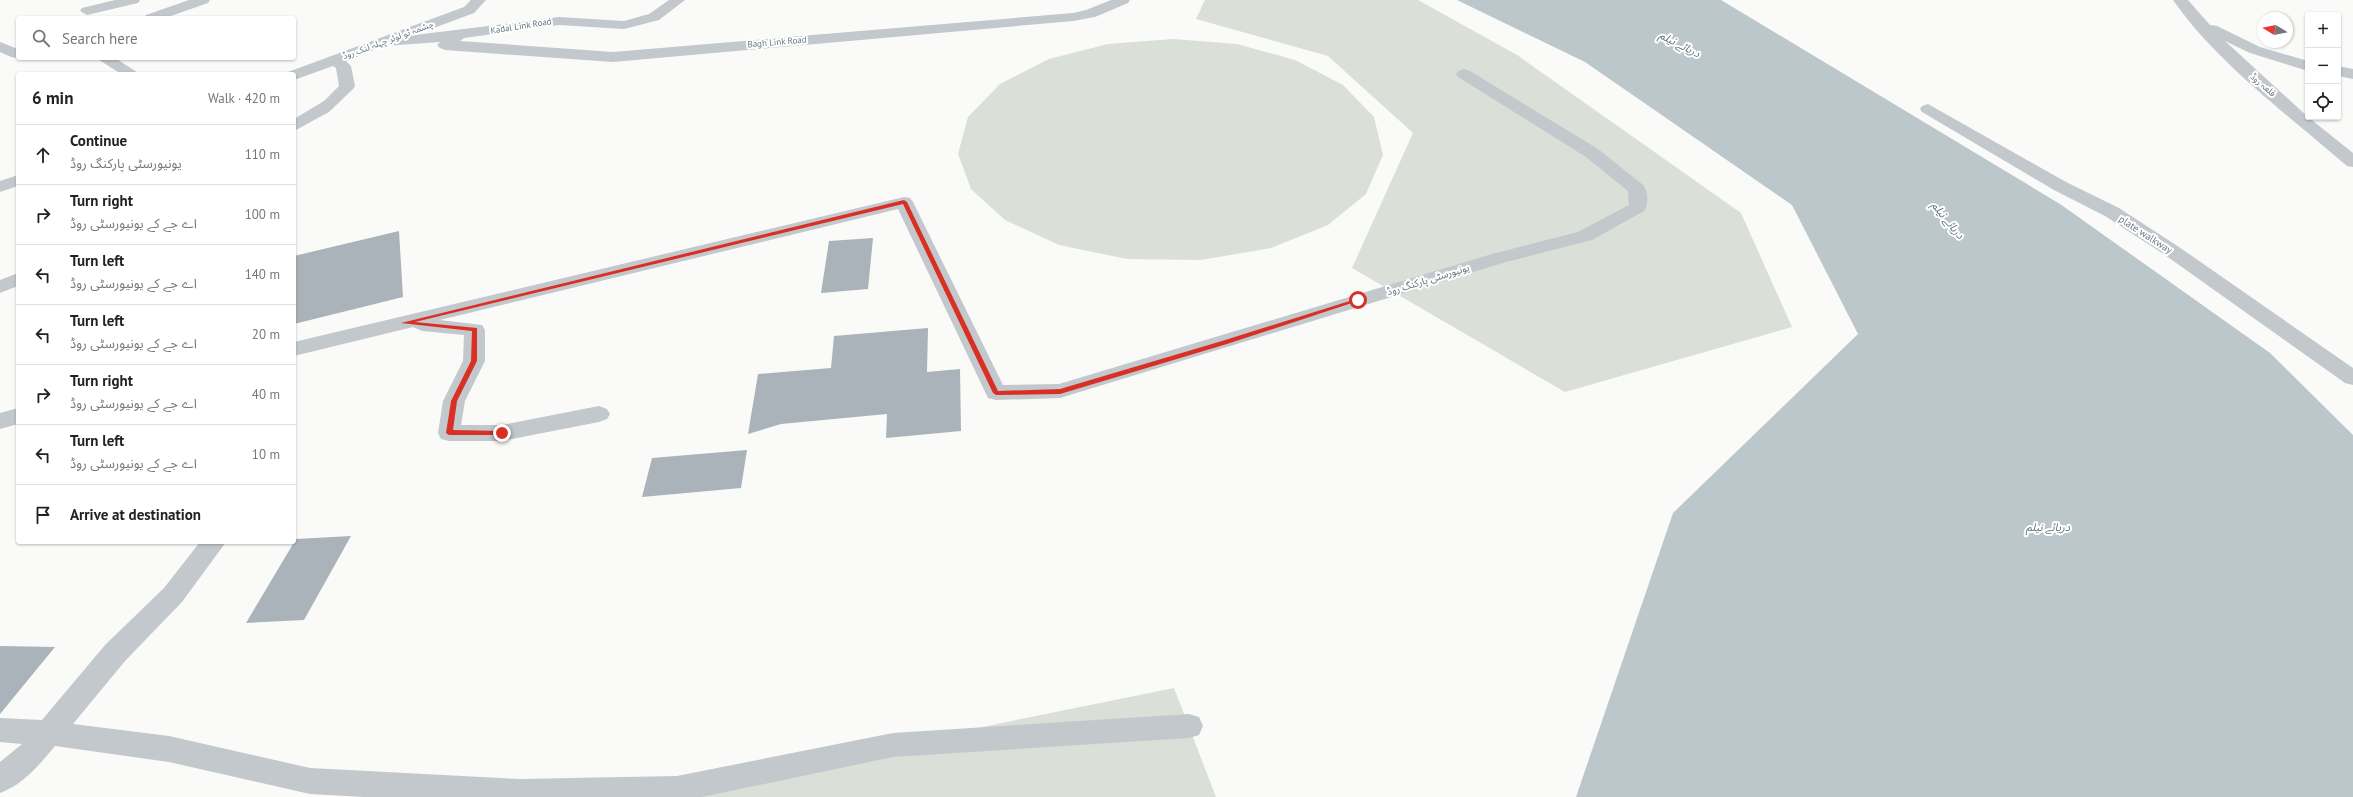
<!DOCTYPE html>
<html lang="en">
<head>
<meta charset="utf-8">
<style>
	body { margin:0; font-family:"PT Sans","Noto Sans Arabic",sans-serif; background:#f2f2f2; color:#222 }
	.controls { position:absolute; right:12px; top:12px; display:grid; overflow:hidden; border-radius:4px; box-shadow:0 1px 3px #0004 }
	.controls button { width:36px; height:36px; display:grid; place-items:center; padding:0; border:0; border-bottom:1px solid #e0e0e0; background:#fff; color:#222; font:20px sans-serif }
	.compass { position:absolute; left:2257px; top:12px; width:36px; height:36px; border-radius:50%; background:#fff; box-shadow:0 1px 3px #0004; rotate:280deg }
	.stop { position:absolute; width:12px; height:12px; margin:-9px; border:3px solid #d93025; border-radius:50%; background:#fff }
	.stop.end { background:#d93025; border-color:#fff; box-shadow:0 1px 4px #0008 }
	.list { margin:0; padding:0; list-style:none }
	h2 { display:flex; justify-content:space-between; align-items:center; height:52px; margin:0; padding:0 16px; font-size:17px }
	h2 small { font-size:13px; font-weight:400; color:#767676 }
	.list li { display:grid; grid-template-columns:26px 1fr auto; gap:12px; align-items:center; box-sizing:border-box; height:60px; padding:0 16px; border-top:1px solid #e0e0e0 }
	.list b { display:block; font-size:15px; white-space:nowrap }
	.list p { margin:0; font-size:13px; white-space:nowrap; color:#767676 }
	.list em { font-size:13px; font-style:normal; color:#767676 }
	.icon { flex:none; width:22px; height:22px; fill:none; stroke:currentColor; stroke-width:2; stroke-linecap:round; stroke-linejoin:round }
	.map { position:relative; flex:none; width:2353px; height:797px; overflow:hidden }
	.search { position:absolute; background:#fff; box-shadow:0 1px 3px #0004; left:16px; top:16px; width:280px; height:44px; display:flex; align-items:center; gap:10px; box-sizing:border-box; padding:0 14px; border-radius:4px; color:#767676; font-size:15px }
	.panel { position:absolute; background:#fff; box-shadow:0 1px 3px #0004; left:16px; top:72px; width:280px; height:472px; border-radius:4px }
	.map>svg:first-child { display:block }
</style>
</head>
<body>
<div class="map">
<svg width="2353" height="797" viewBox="0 0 2353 797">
	<rect width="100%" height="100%" fill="#fafaf8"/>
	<!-- green -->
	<path fill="#dadfd7" d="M1205,0H1418L1517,55L1741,213L1792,327L1565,392L1352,268L1413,133L1328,56L1196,19Z
		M1173,39L1237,44L1295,60L1343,85L1374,117L1383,155L1366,194L1328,225L1271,248L1201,260L1127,259L1059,245L1005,220L971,189L958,154L968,117L1000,84L1049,59L1108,44Z
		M1174,688L1216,797H663L677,789Z"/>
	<!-- water -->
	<path fill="#bbc7cb" d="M1457,0H1721L2060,204L2270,353L2353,435V797H1576L1673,513L1858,334L1792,205L1585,62Z"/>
	<!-- building -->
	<path fill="#aab3b9" d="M399,231L403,297L294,324V256Z
		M873,238L868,289L821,293L829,241Z
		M928,328L927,372L960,369L961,431L886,438L887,414L781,424L748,434L758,374L831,368L834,336Z
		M747,450L741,488L642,497L652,458Z
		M351,536L304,620L246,623L296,539Z
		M0,646L55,647L0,714Z"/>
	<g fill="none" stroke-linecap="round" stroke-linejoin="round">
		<!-- minor -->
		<path fill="#c3c8cc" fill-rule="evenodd" d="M115,0H140L138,3L87,15L80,11L82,8Z
			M189,0H210L208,3L165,18H144L146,15Z
			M471,0H486L474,13L415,35L559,17L624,21L649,14L669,0H685L659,20L624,29L559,25L464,38L460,41L613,52L1073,13L1086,10L1111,0H1130L1128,3L1095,17L1073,21L613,62L445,50L440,48L437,45L440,42L385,46L346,61L351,66L355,86L353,89L329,112L294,131V119L324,101L339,86L336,68L333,66L294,80V74H287L288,72L464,7Z
			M2173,0H2188L2210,25L2217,26L2260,47L2308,61V71L2250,53L2225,41L2308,117L2353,153V167L2347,166C2289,116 2216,62 2173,0Z
			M0,42L18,49V58H20C14,59 6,55 0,52Z
			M96,58H115L140,74H121Z
			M2338,66L2353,69V79L2338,76Z
			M1464,69L1470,71L1598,149L1643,185C1648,191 1649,205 1644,211L1592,240L1506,262L1060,398L996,400L988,398L898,209L440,320L482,325L485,330V361L465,401L461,425H502L599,406L607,409L610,414L607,419L599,422L502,441H449L441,439L438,433L443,401L463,361L464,335L422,331L413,327L294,356V342L904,197L910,198L913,202L1003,385L1059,384L1492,254L1578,232L1629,205L1628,191L1586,157L1458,77L1456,74L1458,71Z
			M1928,104L2066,182L2119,208L2179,247L2353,368V385L2345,383L2165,255L2105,216L2054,190L1922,112L1920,109L1922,106Z
			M18,175V186L0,192V181Z
			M18,273V286L0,293V280Z
			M18,408V424L0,429V413Z
			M200,542H226L182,602L125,661L73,724L169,736L310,768L519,779L677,776L893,733L1189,714L1199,717L1203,726L1199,735L1189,738L893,757L702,797H364L310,794L169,762L55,746C40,764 23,785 0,793V762L22,744L0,742V718L42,720L105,645L164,588Z"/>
	</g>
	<!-- route -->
	<path fill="#d93025" d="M904,200L907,202L998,391L1060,389L1222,341L1356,299L1361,300L1227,344L1060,394L996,395L993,393L903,204L415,322L477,328V361L457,401L453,430L504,431V435H449L446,433L451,401L471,361L472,331L401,323Z"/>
	<g text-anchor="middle" stroke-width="4" stroke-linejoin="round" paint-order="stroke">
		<!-- far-street labels -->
		<g font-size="9" fill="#657683" stroke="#fff">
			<text transform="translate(521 26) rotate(-9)" y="3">Kadal Link Road</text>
			<text transform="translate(388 40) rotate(-20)" y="3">چشمہ ٹو لوئر چہلہ لنک روڈ</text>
			<text transform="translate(777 42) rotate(-5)" y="3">Bagh Link Road</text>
			<text transform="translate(2263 85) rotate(41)" y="3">قلعہ روڈ</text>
		</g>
		<!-- street labels -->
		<g font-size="10" fill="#657683" stroke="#fff">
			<text transform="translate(2146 234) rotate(33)" y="4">plate walkway</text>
			<text transform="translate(1428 279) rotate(-17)" y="4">یونیورسٹی پارکنگ روڈ</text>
		</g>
		<!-- water labels -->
		<g font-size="11" font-style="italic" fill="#60757c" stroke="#fff">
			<text transform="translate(1680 44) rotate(27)" y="4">دریائے نیلم</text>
			<text transform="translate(1948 220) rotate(51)" y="4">دریائے نیلم</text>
			<text x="2048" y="531">دریائے نیلم</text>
		</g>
	</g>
</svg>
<div class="controls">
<button>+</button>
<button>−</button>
<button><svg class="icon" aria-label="locate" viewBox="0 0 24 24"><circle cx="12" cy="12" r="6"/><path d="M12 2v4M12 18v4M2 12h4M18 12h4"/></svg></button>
</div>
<svg class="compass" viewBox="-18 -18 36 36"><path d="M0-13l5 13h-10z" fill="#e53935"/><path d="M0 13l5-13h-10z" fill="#767676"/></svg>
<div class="stop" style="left:1358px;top:300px"></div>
<div class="stop end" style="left:502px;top:433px"></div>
<div class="search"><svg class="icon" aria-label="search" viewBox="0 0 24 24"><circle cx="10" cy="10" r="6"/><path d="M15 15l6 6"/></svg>Search here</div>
<section class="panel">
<h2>6 min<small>Walk · 420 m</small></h2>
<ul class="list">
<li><svg class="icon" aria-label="ahead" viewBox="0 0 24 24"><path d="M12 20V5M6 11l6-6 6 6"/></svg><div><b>Continue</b><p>یونیورسٹی پارکنگ روڈ</p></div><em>110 m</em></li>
<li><svg class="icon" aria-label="right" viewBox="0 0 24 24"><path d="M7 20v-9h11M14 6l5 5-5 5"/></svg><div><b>Turn right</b><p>اے جے کے یونیورسٹی روڈ</p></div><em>100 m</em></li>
<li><svg class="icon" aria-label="left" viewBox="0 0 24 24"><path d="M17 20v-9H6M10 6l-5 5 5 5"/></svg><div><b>Turn left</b><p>اے جے کے یونیورسٹی روڈ</p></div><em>140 m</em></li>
<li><svg class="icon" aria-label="left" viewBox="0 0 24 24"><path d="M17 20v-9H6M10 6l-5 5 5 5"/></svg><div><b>Turn left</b><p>اے جے کے یونیورسٹی روڈ</p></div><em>20 m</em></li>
<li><svg class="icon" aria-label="right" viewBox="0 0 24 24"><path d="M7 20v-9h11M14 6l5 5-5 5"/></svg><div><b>Turn right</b><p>اے جے کے یونیورسٹی روڈ</p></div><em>40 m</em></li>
<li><svg class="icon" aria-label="left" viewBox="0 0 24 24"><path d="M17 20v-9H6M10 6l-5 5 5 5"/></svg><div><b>Turn left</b><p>اے جے کے یونیورسٹی روڈ</p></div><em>10 m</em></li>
<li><svg class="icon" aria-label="arrive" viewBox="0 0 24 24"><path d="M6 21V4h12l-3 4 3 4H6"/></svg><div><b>Arrive at destination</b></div></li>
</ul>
</section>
</div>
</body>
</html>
